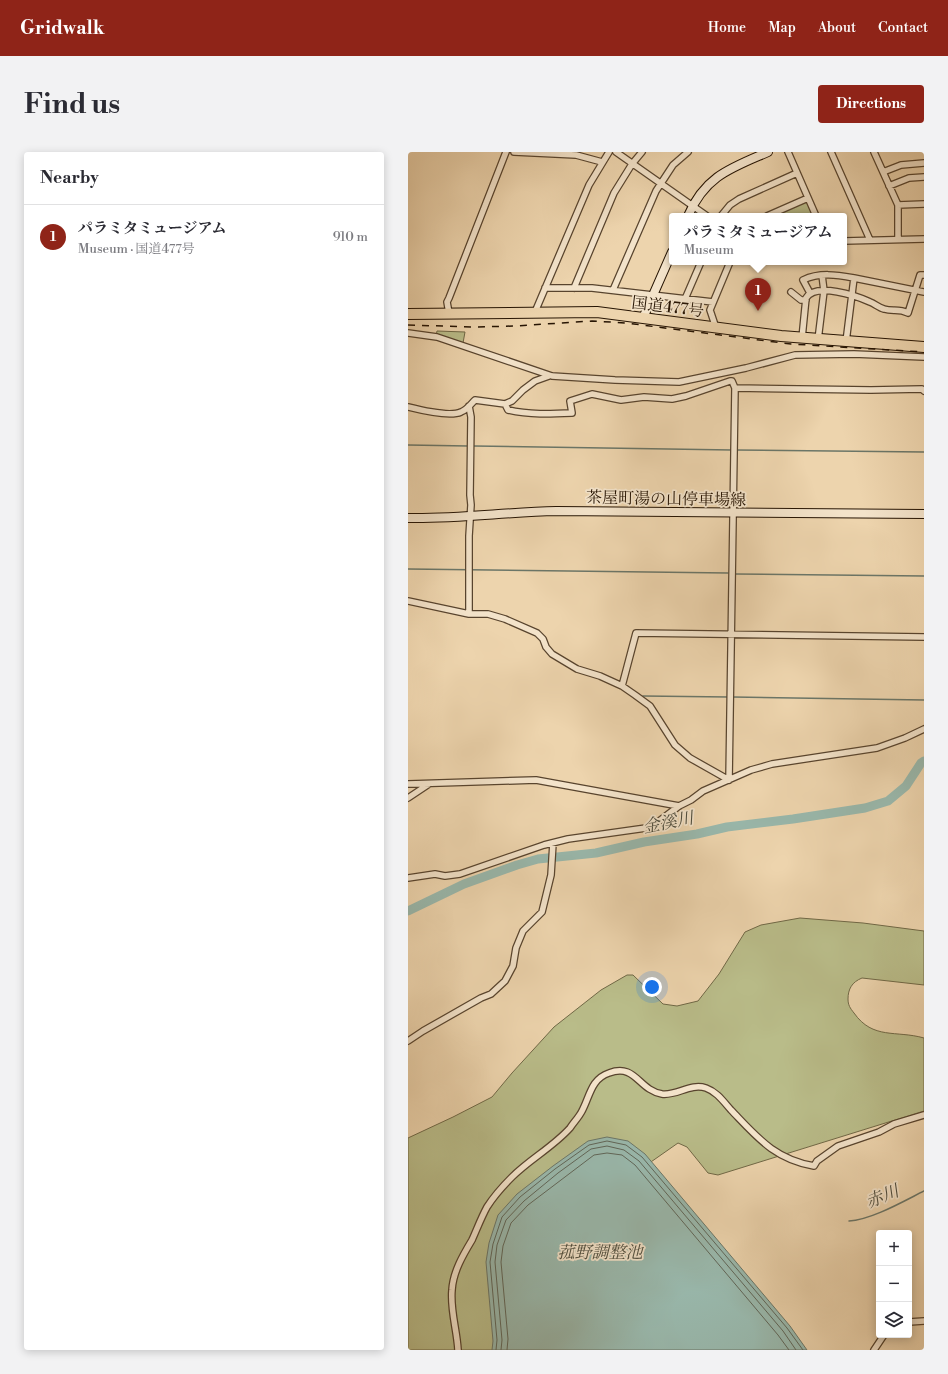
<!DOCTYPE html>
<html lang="en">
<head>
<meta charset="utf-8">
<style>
	body { margin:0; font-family:"Libre Bodoni","Noto Serif JP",serif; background:#f2f2f3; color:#2b2b33 }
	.controls { position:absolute; right:12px; bottom:12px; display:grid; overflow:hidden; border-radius:4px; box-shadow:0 2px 10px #0003 }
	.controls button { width:36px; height:36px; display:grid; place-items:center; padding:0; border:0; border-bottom:1px solid #e1e1e2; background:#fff; color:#2b2b33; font:20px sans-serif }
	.you { position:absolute; left:244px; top:835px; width:14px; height:14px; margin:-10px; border:3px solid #fff; border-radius:50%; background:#1a73e8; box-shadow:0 0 0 6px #1a73e833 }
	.badge { display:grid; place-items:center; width:26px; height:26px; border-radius:50%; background:#8f2418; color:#fff; font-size:13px; font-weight:700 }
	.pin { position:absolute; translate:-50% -33px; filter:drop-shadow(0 1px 2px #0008) }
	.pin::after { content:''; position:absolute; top:21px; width:14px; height:12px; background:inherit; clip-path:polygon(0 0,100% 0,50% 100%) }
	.popup { position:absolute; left:261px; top:61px; width:178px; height:52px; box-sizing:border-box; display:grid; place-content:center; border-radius:4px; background:#fff; filter:drop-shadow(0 1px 3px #0005); font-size:13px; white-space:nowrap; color:#7c7c81 }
	.popup b { font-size:15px; color:#2b2b33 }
	.popup::after { content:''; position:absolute; left:50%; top:100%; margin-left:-8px; border:8px solid transparent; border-top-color:#fff }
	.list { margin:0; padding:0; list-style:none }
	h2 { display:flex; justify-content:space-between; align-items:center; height:52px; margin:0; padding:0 16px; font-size:17px }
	h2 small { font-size:13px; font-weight:400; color:#7c7c81 }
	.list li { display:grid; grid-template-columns:26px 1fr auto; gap:12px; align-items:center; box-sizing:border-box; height:64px; padding:0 16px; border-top:1px solid #e1e1e2 }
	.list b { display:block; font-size:15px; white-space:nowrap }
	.list p { margin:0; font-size:13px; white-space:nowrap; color:#7c7c81 }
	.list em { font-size:13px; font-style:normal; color:#7c7c81 }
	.icon { flex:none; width:22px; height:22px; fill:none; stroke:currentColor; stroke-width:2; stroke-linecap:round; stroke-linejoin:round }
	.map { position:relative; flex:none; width:516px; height:1198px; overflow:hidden; border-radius:4px }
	header { display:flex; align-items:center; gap:24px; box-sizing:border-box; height:56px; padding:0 20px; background:#8f2418; color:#fff }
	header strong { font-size:19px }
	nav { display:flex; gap:22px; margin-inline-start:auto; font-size:14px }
	.intro { display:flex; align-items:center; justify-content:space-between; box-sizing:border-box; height:96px; padding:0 24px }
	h1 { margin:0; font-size:28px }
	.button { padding:10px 18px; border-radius:4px; background:#8f2418; color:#fff; font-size:14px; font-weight:700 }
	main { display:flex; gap:24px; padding:0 24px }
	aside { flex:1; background:#fff; border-radius:4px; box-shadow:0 2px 10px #0003 }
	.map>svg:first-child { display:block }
</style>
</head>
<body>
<header>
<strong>Gridwalk</strong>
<nav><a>Home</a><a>Map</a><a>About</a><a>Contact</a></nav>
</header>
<div class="intro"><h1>Find us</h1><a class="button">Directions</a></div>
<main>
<aside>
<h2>Nearby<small></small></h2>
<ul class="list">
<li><span class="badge">1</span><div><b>パラミタミュージアム</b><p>Museum · 国道477号</p></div><em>910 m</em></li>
</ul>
</aside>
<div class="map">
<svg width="516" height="1198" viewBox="0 0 516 1198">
	<rect width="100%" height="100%" fill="#edd4ad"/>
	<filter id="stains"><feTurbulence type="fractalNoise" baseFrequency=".005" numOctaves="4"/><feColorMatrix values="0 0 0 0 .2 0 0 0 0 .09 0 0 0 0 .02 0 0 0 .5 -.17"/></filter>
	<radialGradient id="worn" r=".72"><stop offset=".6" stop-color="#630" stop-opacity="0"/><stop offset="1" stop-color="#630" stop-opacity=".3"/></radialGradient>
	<!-- green -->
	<path fill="#b9bc89" stroke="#706846" d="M398,49L400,51L406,64H364Z
		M29,179L57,180L55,191L28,184Z
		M392,766L455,771L516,779V833L454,826C444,830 440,837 440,847C440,853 442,856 446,861C465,888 488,878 516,886V959L310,1023L300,1021L279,995L270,991L240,1012L104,1198H0V986L45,965L84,945L104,921L146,875L193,838L219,823H225L255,852L269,854L290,849L311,822L337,780L353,773Z"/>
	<!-- water -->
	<path fill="#99b8ac" stroke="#6b7668" d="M199,985L220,989L237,1002L382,1174L399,1198H84L85,1189L78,1110L81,1091L90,1063L109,1042L145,1014L180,989Z"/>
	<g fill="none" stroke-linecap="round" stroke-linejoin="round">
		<!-- shore -->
		<path stroke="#606658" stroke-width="1" d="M88,1198L89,1188L82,1110L85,1092L94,1065L112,1045L147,1017L181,993L199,989L218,993L234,1005L379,1176L395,1198
			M93,1198L94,1188L87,1110L89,1093L98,1068L116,1049L150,1021L183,997L199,994L216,998L231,1009L375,1179L388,1198
			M99,1198L100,1187L93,1110L95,1094L103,1071L120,1053L186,1003L199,1001L214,1003L227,1013L370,1183L381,1198"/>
		<!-- stream -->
		<path stroke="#6b7668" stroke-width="1.5" d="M0,293L60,294
			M66,294L324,298
			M328,298L516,300
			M0,417L320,421
			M327,422L516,424
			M235,544L321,545
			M325,545L516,548
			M441,1069C463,1068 496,1049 516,1039"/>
		<!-- river -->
		<path stroke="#99b8ac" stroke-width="9" d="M0,759L56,732L109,713L130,707L188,701L236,690L289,682L319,675L385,667L457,656L480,649L498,634L513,611L516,609"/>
		<!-- street casing -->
		<g stroke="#58442e" stroke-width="8">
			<path id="street" d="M106,0L168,3L194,10
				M208,0L299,64
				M380,0L408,64
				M423,0L462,88
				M466,0L490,53V87
				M475,20L493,13L516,11
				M481,34L501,26L516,25
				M490,53L516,52
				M313,64L322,53L331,47L389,21
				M359,64L400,46
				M436,89L516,87
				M137,136H184L305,150
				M166,136L206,41L224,12L234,0
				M205,138L248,39L265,13L280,0
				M383,140L393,148H398
				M402,141L395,128C412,120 429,123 446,126
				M277,147L293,110
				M127,160L181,33L201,0
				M41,161L39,150L41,146L98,0
				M308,176L302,158L322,110
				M0,181L29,185L144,224L207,228L271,230L338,216L387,203L446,202L516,205
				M394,186L398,146C408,130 449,144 462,150C467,152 471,156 476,157C485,160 490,156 500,161L512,123H516
				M410,188L416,139L414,123
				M438,190L446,126L516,140
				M97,252L100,258C121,263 143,262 164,261L162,249L184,242L213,248L236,245L264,247L278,244L322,229H324L327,236L463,238L514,237L516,239
				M61,254L63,265L62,343L63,353L61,384V462
				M0,255C12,258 42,265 53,260C59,258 63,252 67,248L97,252L104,249L115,238L127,229L141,224
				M0,449L61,462H80L97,467L129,481L135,487L138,495L144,502L169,517L192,524L214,534L227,543L242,554L267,593L282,606L321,628
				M214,534L228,481L516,485
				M321,628L327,236
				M0,632L128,628L271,654
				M0,646L21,632
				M0,726L27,722L37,724L52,722L136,693L160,687L238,676L250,670L271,654L283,648L295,639L343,618L364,612L469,596L497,586L516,577
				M0,889L15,879L73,846L83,842L97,829L105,814L108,796L115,779L134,760L143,723L145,691
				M501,1170L516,1169
				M50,1198C49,1178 42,1158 44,1138C45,1120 55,1103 64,1088C69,1077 73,1066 79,1055C86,1044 95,1034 104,1025C122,1007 145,995 162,976C166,970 171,965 174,959C182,944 183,927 201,921C228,911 230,938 254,942C269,944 282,931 298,936C309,940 315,949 323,958C349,985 366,1007 406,1014L409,1009L430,994L471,980L486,972L516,963
				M466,1198L476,1183"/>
		</g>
		<!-- secondary casing -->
		<g stroke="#261403" stroke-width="10">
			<path id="secondary" d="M280,64C297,24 323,16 360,0
				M235,166L264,100
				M0,366C49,367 99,360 148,359L516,362"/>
		</g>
		<!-- highway casing -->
		<g stroke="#261403" stroke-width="12">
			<path id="highway" d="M0,162L189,160L373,184L516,195"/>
		</g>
		<!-- street -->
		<use href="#street" stroke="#f3e3ca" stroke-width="5.5"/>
		<!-- secondary -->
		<use href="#secondary" stroke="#f3e3ca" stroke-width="8"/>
		<!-- highway -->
		<use href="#highway" stroke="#edd4ad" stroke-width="10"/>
		<!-- rail -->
		<path stroke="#261403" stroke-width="1.5" stroke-dasharray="7 7" stroke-linecap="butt" d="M0,173L65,175L107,174L184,169L218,171L383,192L516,200"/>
	</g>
	<g text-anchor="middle" stroke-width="3.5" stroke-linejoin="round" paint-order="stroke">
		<!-- street labels -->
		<g font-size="16" fill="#261403" stroke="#f3e3ca">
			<text transform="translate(260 154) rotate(7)" y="6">国道477号</text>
			<text transform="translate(258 346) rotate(1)" y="6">茶屋町湯の山停車場線</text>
		</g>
		<!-- water labels -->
		<g font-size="17" font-style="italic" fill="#4e4d3e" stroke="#f3e3ca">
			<text transform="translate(260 670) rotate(-11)" y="6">金溪川</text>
			<text transform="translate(474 1044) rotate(-22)" y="6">赤川</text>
			<text x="192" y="1106">菰野調整池</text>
		</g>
	</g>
	<rect width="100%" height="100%" filter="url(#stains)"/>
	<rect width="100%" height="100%" fill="url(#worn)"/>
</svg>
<div class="controls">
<button>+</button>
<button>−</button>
<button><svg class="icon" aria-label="layers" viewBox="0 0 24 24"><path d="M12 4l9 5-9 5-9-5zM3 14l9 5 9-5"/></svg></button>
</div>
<div class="you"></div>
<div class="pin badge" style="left:350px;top:159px">1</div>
<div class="popup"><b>パラミタミュージアム</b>Museum</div>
</div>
</main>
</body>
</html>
